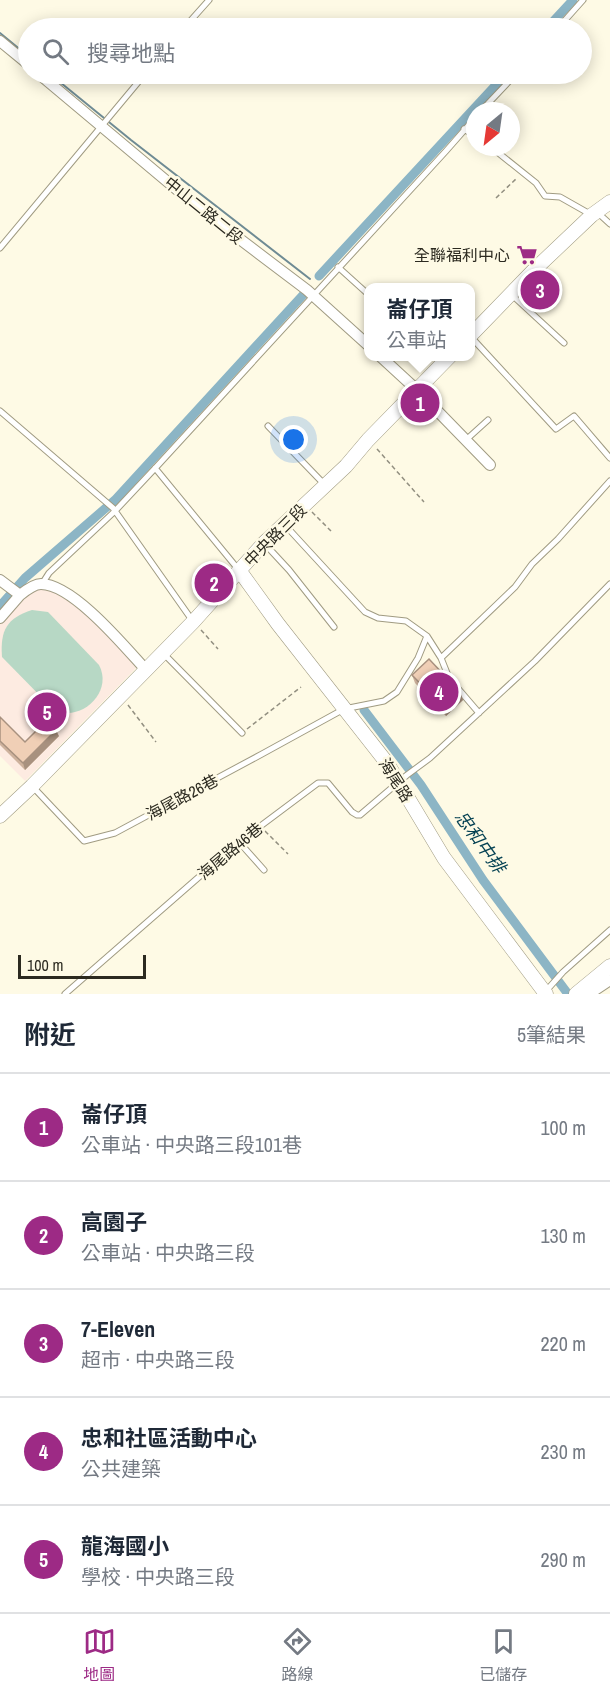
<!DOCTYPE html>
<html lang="zh-TW">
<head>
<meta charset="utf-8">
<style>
	body { margin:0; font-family:"Archivo Narrow","Noto Sans TC",sans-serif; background:#f2f2f3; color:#1f2937 }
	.compass { position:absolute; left:466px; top:102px; width:54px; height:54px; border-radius:50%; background:#fff; box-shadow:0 3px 15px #0003; rotate:209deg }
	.scale { position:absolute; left:18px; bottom:15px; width:128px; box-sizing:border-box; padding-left:6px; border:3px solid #2c2a20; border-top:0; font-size:16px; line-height:21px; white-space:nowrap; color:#2c2a20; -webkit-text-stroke:4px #fefae5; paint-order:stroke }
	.you { position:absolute; left:294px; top:440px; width:21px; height:21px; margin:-15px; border:4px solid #fff; border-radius:50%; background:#1a73e8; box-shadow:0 0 0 9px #1a73e833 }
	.badge { display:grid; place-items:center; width:39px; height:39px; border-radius:50%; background:#9d2a85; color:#fff; font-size:20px; font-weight:700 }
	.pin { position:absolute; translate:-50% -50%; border:3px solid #fff; box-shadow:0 2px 6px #0006 }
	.popup { position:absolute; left:364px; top:283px; width:111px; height:78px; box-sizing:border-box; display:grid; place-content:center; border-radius:12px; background:#fff; filter:drop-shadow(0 2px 4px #0005); font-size:20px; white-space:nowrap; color:#747a83 }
	.popup b { font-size:22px; color:#1f2937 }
	.popup::after { content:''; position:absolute; left:50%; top:100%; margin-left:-12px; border:12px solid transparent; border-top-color:#fff }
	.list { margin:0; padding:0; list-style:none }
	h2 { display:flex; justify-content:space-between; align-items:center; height:78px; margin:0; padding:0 24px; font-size:26px }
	h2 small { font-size:20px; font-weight:400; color:#747a83 }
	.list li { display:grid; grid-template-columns:39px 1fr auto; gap:18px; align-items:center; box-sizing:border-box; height:108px; padding:0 24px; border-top:2px solid #e0e1e3 }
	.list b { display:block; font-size:22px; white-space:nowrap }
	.list p { margin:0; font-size:20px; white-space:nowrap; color:#747a83 }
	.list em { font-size:20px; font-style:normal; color:#747a83 }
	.icon { flex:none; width:33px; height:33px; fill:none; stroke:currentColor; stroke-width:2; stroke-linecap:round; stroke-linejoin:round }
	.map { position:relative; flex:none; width:610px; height:994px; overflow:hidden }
	.search { position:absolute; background:#fff; box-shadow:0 3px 15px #0003; left:18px; right:18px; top:18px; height:66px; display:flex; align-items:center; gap:15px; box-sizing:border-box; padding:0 21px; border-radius:33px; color:#747a83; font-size:22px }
	.sheet { height:618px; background:#fff }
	nav { display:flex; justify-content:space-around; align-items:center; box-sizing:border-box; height:84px; border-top:2px solid #e0e1e3; background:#fff; font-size:16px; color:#747a83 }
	nav a { display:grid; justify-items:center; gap:3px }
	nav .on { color:#9d2a85 }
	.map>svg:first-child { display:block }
</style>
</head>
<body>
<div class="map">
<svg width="610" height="994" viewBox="0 0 610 994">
	<rect width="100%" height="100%" fill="#fefae5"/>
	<!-- education -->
	<path fill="#fdebe1" d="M44,586L77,605L111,636L136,668L25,781L0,756V623L32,591Z"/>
	<!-- green -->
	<path fill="#b7d8c5" d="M32,610L48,612L99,665C114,693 79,724 53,709L2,657C0,630 7,618 32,610Z"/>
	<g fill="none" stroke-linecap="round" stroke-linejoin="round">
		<!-- stream -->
		<path stroke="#6f8b94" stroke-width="2" d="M0,33L28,56
			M50,74L131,140L310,279"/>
		<!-- canal -->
		<path stroke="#8cb5c5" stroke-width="9" d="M547,28L573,0
			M319,276L506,74
			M0,606L25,578L115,500L303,295
			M364,710L421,785L483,880L568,994"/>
		<!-- service casing -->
		<g stroke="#a09b82" stroke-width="7">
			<path id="service" d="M184,28L209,0
				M558,28L583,0
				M481,111L516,74
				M464,129L475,136
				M491,147L536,183L545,196L560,197L590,214
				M598,213L610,224
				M0,248L145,74
				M338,267L369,295
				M512,295L564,343
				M471,337L556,429L574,416L610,458
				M0,411L113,508L192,620
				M268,426L324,484
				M467,439L488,420
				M155,468L238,569
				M285,525L365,612L378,618L406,621L427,636L441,658L449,678L479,713
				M264,543L289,570L334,627
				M42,584L49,573L115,511L159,464L446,151L475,118
				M163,653L242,733
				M441,658L515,587L532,564L558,539L610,481
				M33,787L84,841L115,833L262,754L344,709L384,701L397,692L418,658L427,636
				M239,842L264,870
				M546,991L563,972L610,930
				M65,994L239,842L318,783H328L352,812L357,815H360L407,775L430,758L535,661L610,584"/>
		</g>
		<!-- minor casing -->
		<g stroke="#a09b82" stroke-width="12">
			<path id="minor" d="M0,41L28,64
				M39,74L200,209L307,290L369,346
				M380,356L418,391L490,465
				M0,580L20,595C25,591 34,584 41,584C73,584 125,647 146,670
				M0,618L20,595
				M589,994L610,980"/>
		</g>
		<!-- tertiary casing -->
		<g stroke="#a09b82" stroke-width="15">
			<path id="tertiary" d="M471,335L533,271L592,215L610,202
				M239,570L278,624L387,763L444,858L546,994
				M0,816L32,786L193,622L264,543L346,466L368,440L450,356
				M576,994L610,966"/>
		</g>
		<!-- path -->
		<path stroke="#928f80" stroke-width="1.5" stroke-dasharray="4.5 3" stroke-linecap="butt" d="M496,198L517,178
			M377,449L424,502
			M312,512L331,531
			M201,630L218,649
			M128,705L156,742
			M247,729L301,687
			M265,831L288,854"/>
		<!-- service -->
		<use href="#service" stroke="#fff" stroke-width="5"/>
		<!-- minor -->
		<use href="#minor" stroke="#fff" stroke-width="10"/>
		<!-- tertiary -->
		<use href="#tertiary" stroke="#fff" stroke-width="14"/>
	</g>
	<!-- wall -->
	<path fill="#ceb29d" d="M412,675L460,692L463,700L446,716L415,683Z
		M0,717L25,742L59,736L25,770L0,745Z"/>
	<!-- shaded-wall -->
	<path fill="#a8917f" d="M460,692L463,700L446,716L443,707Z
		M56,730L59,736L25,770L23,763Z"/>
	<!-- building -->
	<path fill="#f0cfb6" stroke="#a8917f" stroke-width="1.5" d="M429,659L460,692L443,707L412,675Z
		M0,717L25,742L47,720L56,730L23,763L0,741Z"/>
	<!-- icons -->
	<defs>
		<g id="supermarket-bare" transform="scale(1.62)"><path d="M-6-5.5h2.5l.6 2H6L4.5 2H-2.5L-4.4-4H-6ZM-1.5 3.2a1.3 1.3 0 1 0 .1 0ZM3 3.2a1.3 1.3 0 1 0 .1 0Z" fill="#9d2a85" stroke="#fefae5" stroke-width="2.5" paint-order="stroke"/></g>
	</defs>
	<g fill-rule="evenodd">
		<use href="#supermarket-bare" x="527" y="255"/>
	</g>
	<g text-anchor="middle" stroke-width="5" stroke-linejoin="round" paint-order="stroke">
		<!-- street labels -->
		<g font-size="16" fill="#2c2a20" stroke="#fefae5">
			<text transform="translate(204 210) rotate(39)" y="6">中山二路二段</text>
			<text transform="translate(275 535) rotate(-45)" y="6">中央路三段</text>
			<text transform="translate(396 780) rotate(58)" y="6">海尾路</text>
			<text transform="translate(182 797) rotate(-28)" y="6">海尾路26巷</text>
			<text transform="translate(230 851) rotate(-40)" y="6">海尾路46巷</text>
		</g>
		<!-- poi labels -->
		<g font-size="16" fill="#2c2a20" stroke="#fefae5" text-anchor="end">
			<text x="510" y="261">全聯福利中心</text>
		</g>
		<!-- water labels -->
		<g font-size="18" font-style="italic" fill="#023f51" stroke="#fefae5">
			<text transform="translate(480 842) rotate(54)" y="6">忠和中排</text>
		</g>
	</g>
</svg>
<svg class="compass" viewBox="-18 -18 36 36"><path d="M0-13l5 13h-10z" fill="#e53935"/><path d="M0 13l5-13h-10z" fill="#747a83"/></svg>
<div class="scale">100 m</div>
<div class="you"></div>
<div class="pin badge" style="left:420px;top:403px">1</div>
<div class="popup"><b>崙仔頂</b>公車站</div>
<div class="pin badge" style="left:214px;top:583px">2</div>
<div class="pin badge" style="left:540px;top:290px">3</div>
<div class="pin badge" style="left:439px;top:692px">4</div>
<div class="pin badge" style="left:47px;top:712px">5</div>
<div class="search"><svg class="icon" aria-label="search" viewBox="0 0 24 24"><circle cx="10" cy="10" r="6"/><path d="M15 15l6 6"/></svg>搜尋地點</div>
</div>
<section class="sheet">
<h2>附近<small>5筆結果</small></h2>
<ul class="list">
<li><span class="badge">1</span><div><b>崙仔頂</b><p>公車站 · 中央路三段101巷</p></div><em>100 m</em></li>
<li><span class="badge">2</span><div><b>高園子</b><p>公車站 · 中央路三段</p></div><em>130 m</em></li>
<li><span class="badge">3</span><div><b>7-Eleven</b><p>超市 · 中央路三段</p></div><em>220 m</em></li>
<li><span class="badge">4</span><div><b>忠和社區活動中心</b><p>公共建築</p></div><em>230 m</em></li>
<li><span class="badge">5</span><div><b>龍海國小</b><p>學校 · 中央路三段</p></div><em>290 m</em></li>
</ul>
</section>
<nav>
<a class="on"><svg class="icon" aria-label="map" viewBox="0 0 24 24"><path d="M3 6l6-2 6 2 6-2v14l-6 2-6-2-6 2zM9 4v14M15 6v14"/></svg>地圖</a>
<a><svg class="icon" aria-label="directions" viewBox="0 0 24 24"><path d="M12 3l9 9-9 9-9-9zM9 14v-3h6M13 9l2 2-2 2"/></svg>路線</a>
<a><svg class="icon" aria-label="saved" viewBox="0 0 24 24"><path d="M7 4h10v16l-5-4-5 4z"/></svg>已儲存</a>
</nav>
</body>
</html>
